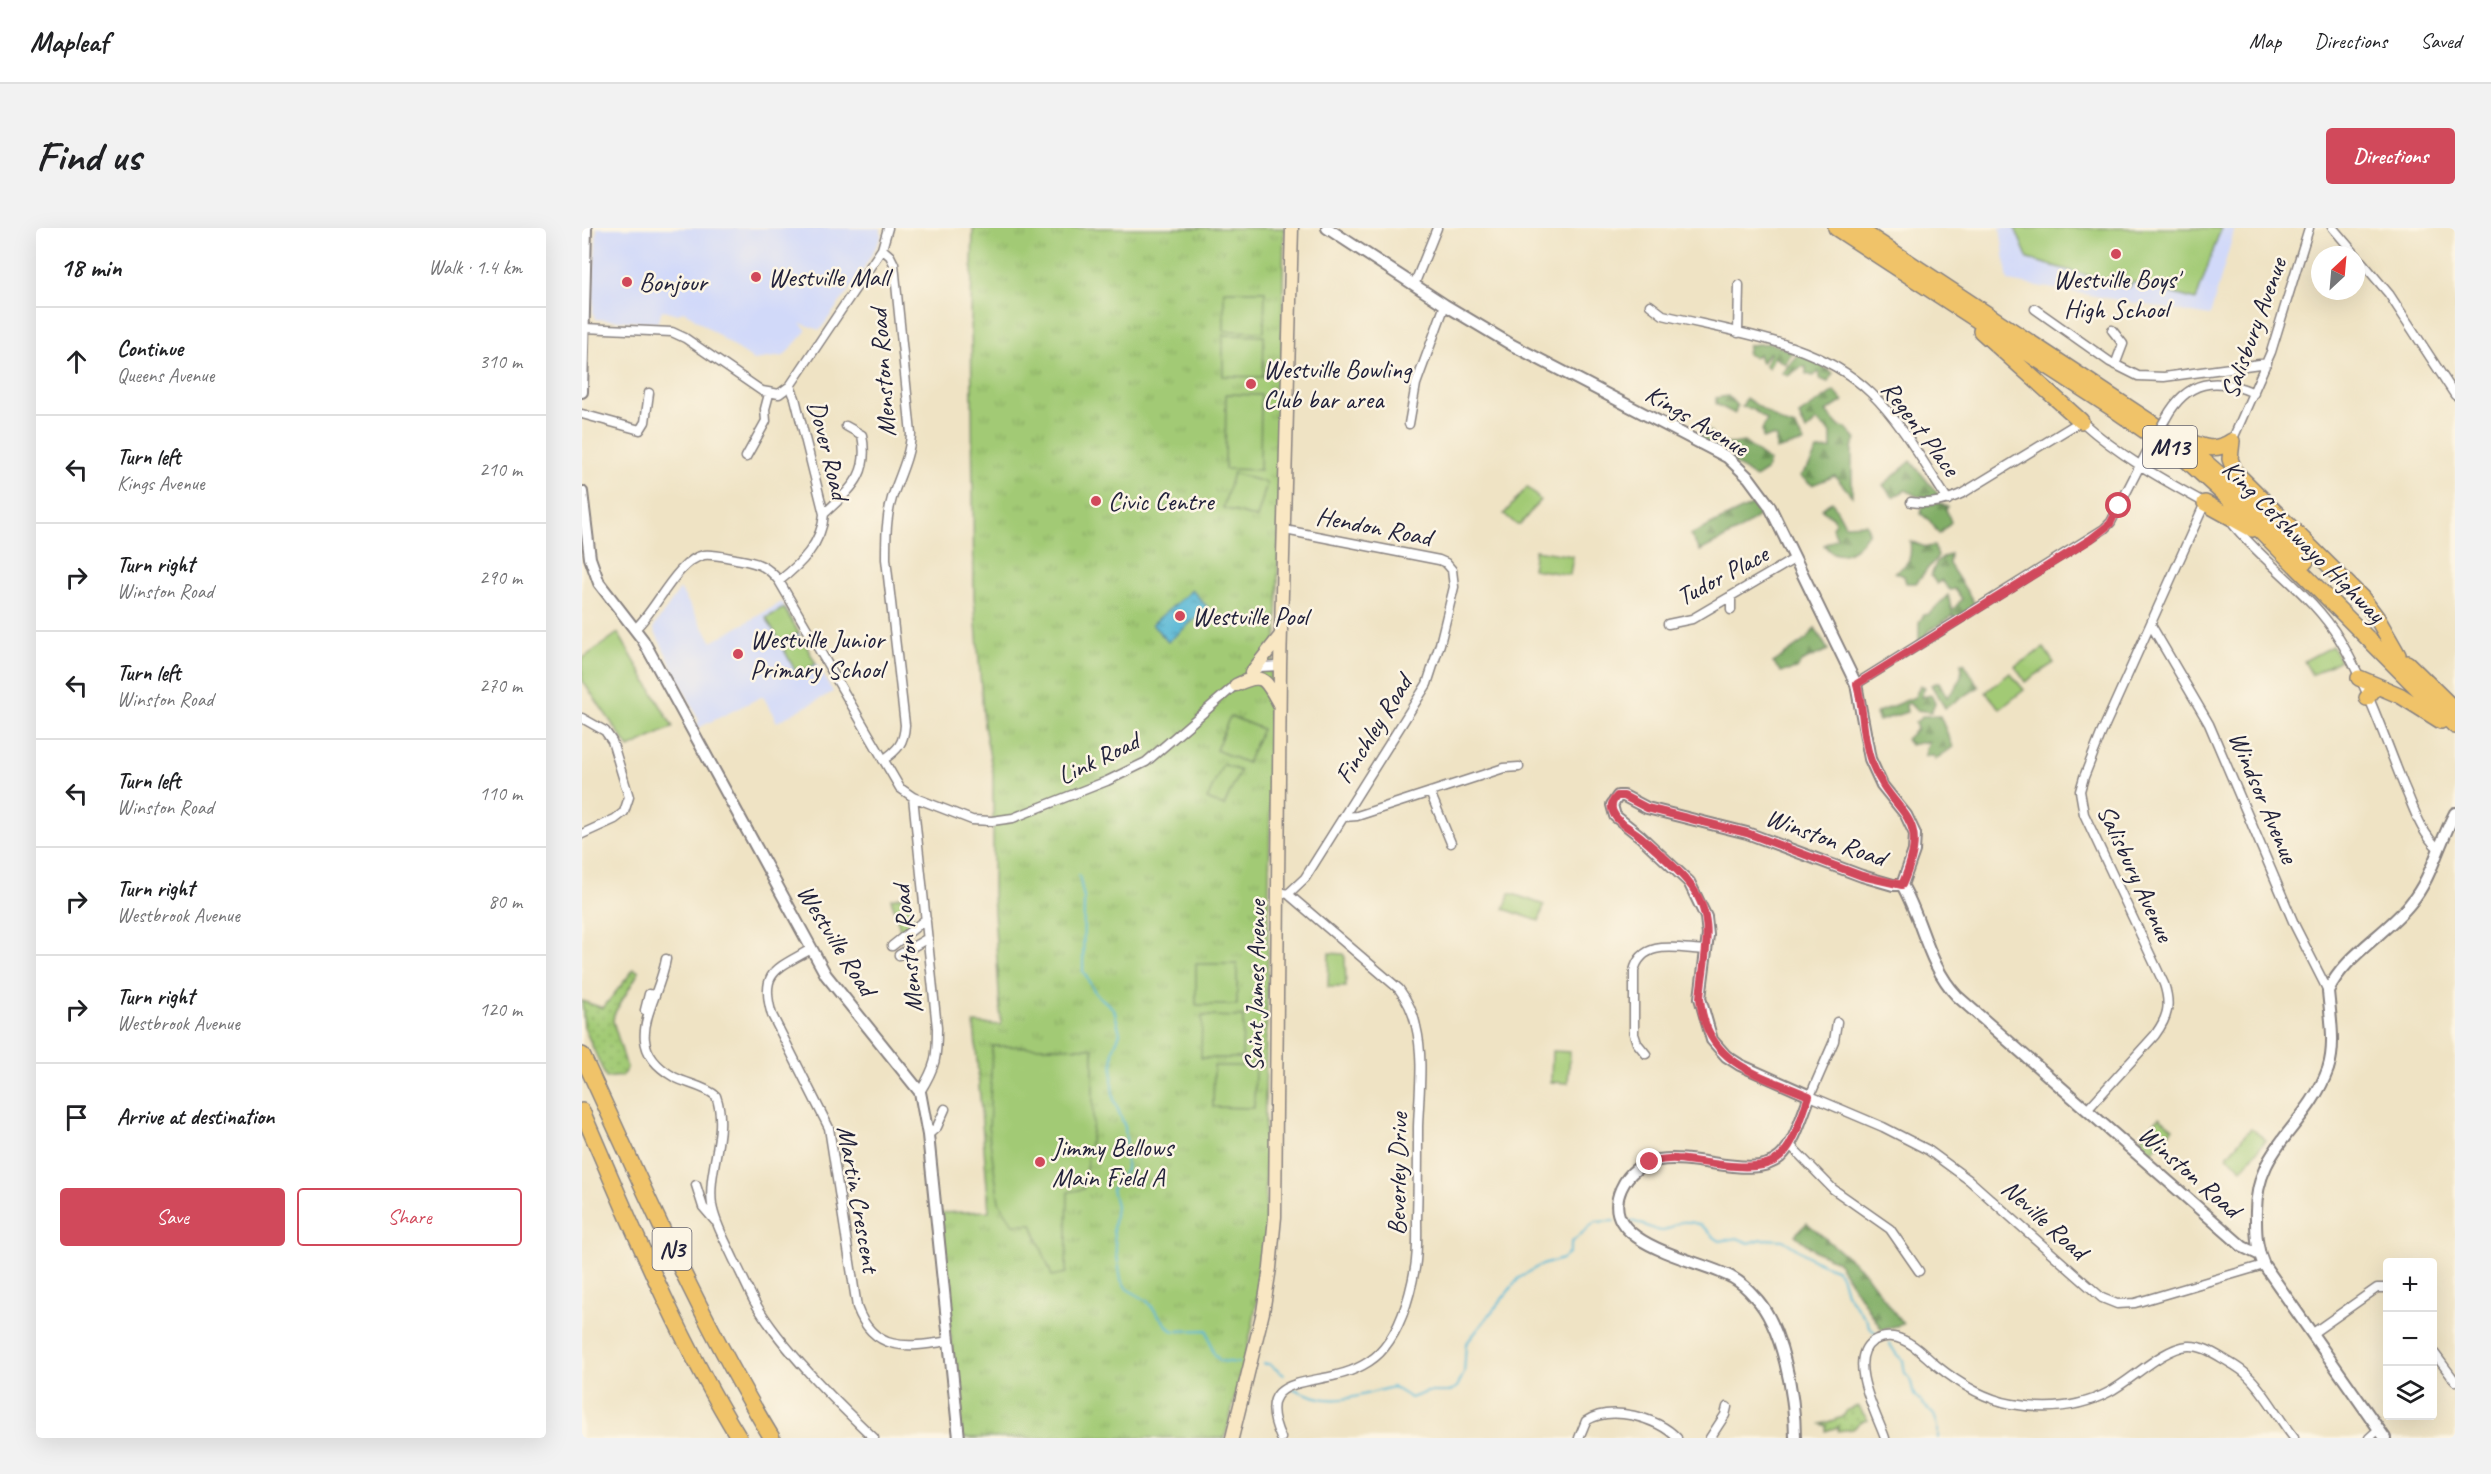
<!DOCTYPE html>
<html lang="en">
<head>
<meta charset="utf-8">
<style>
	body { margin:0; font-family:Caveat,sans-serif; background:#f2f2f2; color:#202124 }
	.controls { position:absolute; right:18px; bottom:18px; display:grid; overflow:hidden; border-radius:6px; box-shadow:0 6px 24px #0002 }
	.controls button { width:54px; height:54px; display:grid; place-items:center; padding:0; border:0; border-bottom:2px solid #e0e0e0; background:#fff; color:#202124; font:30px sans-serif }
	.compass { position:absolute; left:1729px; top:18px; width:54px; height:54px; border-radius:50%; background:#fff; box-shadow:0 6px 24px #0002; rotate:26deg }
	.stop { position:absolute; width:18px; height:18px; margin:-14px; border:4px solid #d1495b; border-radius:50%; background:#fff }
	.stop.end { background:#d1495b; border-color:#fff; box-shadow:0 2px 6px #0008 }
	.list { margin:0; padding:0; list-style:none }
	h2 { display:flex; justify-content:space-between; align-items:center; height:78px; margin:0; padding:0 24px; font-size:26px }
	h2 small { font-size:20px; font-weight:400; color:#757577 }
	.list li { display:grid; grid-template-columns:39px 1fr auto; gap:18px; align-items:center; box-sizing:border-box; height:108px; padding:0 24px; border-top:2px solid #e0e0e0 }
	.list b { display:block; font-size:22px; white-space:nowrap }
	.list p { margin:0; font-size:20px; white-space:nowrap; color:#757577 }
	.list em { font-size:20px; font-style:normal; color:#757577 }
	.actions { display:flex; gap:12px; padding:18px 24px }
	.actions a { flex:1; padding:14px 0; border:2px solid #d1495b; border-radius:6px; text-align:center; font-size:21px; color:#d1495b }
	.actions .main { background:#d1495b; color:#fff }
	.icon { flex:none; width:33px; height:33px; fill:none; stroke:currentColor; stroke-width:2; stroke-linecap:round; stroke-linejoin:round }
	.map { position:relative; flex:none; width:1873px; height:1210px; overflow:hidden; border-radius:6px }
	header { display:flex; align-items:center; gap:36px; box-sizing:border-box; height:84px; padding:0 30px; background:#fff; border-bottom:2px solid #e0e0e0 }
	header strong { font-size:28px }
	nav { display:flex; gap:33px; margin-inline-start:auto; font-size:21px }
	.intro { display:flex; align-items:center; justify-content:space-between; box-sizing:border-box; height:144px; padding:0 36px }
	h1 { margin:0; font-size:42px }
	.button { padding:15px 27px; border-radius:6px; background:#d1495b; color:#fff; font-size:21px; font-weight:700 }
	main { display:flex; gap:36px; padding:0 36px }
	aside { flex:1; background:#fff; border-radius:6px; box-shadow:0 6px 24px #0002 }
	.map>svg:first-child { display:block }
</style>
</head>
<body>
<header>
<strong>Mapleaf</strong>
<nav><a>Map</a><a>Directions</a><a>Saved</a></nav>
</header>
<div class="intro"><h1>Find us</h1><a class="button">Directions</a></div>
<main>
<aside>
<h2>18 min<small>Walk · 1.4 km</small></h2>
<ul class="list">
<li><svg class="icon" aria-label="ahead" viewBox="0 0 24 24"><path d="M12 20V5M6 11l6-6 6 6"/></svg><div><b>Continue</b><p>Queens Avenue</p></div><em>310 m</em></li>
<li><svg class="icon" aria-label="left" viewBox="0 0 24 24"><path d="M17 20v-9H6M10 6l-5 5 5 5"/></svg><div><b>Turn left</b><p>Kings Avenue</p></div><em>210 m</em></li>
<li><svg class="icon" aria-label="right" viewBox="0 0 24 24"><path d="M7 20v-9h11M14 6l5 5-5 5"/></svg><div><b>Turn right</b><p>Winston Road</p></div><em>290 m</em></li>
<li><svg class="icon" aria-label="left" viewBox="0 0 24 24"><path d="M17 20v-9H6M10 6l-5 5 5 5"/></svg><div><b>Turn left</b><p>Winston Road</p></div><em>270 m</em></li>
<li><svg class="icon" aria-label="left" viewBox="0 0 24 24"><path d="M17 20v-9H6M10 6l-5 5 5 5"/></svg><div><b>Turn left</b><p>Winston Road</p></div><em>110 m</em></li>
<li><svg class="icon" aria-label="right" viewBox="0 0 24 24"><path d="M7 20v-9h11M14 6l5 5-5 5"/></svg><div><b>Turn right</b><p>Westbrook Avenue</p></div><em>80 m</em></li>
<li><svg class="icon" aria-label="right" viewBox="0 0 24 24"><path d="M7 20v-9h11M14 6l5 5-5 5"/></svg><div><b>Turn right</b><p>Westbrook Avenue</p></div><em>120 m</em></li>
<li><svg class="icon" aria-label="arrive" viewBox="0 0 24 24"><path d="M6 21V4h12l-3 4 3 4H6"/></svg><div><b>Arrive at destination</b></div></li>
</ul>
<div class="actions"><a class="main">Save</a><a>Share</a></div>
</aside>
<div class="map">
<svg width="1873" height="1210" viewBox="0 0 1873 1210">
	<defs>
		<pattern id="grass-dots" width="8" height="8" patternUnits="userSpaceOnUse" patternTransform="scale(1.5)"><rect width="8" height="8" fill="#a2ca75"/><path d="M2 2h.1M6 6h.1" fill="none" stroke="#8bad66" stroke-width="1.8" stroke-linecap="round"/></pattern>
		<pattern id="forest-firs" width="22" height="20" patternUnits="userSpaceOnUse" patternTransform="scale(1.5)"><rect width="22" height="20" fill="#81ae66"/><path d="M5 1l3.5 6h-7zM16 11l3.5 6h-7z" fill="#698d55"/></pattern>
		<pattern id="park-tufts" width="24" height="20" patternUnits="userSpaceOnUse" patternTransform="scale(1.5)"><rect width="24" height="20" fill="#a2ca75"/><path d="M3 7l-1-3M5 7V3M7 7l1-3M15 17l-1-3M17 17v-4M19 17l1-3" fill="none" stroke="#8bad66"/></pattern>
		<pattern id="water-ripples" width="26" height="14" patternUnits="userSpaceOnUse" patternTransform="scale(1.5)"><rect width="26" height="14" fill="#58b8d6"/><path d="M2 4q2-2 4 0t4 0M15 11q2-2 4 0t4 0" fill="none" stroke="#4895af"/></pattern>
	</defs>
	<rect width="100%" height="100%" fill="#fcf5e5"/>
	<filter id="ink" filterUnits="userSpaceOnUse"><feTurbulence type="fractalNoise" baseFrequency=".0167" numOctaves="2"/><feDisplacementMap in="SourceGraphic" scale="12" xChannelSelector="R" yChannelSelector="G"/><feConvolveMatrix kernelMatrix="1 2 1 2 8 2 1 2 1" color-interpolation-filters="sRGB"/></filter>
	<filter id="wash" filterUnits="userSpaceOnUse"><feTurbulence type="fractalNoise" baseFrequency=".008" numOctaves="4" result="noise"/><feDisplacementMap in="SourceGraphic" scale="24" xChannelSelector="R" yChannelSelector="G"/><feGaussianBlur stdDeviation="1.35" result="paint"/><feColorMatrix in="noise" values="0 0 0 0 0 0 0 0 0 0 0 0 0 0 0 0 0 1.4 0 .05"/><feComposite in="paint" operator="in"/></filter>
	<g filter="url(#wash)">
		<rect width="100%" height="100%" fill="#efe3c4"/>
		<!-- built -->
		<path fill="#d1d9f9" d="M15,0H299V10L278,47L238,102L218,95L224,101V103L202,128L171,132L102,83L96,86L80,82L75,95L14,91L11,85L12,40Z
			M1418,0H1653L1628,88L1426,53Z
			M98,361L130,414L200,374L251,464L195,494L181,468L114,501L117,492L71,400Z"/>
		<!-- grass -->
		<path fill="url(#grass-dots)" stroke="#627658" stroke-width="1.5" d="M52,741L57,744L32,786L31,793L45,840L40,848L24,850L2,799L0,773L21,780Z
			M1276,1178L1286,1192L1278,1194L1271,1201L1256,1203V1199L1244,1203V1198L1239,1196L1261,1189L1265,1182Z"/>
		<!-- forest -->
		<path fill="url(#forest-firs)" stroke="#526850" stroke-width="1.5" d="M1189,115L1210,124L1203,136L1192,129L1187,140L1183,138L1188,125H1186L1180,135L1177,130V126L1172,129L1165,126L1167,117Z
			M1216,126H1221L1251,145L1246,154L1238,151L1237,144L1231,148L1224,146V139H1219L1206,148L1200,145Z
			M1252,163L1261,173L1244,184L1258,199L1264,200L1274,211L1270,220V268L1253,248L1230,257L1218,248L1227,238L1235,222L1249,221V205L1235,193L1224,203L1217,187Z
			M1146,168L1155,178L1153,186L1134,176V170Z
			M1164,170L1203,196L1213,199L1222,214L1194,222V209L1189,208L1181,211L1180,202L1185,192L1170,181L1160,179Z
			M1123,201L1129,204L1130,210C1142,217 1148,217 1162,214L1187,233L1184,243L1173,250L1117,210Z
			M1329,233L1359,270L1334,268L1324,262L1311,269L1301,257Z
			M1250,273L1263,297L1284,296L1287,304C1277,320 1258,338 1242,317L1255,310L1250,299L1253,295C1252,284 1244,289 1240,281Z
			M1174,275L1180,285L1158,302L1118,323L1108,307Z
			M1358,275L1366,279L1364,281L1369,294L1357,306L1348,293L1339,286L1341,277Z
			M1328,313L1343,319L1352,318L1356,328L1334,355H1324L1322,348L1313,344C1328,336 1330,329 1328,313Z
			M1368,326L1367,336L1395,379L1377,390L1372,389L1370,385L1371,388L1345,404L1343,411L1337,413V394L1342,387L1347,386L1366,367L1370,383L1380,371L1373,361L1368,362L1359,352L1355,356L1349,348L1355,333Z
			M1233,400L1246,422L1219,434L1215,441L1199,444L1191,435L1226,410Z
			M1379,435H1382L1397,459L1363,480L1349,457L1357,454L1365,469C1375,460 1382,448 1379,435Z
			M1338,457L1343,459L1339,469L1349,467L1353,475L1349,484L1334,482L1327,475L1324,477L1325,484L1297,493L1294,486L1296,484L1333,469Z
			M1341,488H1358L1371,519L1354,531L1352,528H1344V520L1348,513L1328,517L1324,511L1335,501L1333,495Z
			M1225,995L1281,1042L1321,1096L1300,1102L1255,1033L1233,1023L1213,1007Z"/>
		<!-- park -->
		<path fill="url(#park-tufts)" stroke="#627658" stroke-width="1.5" d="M391,0H702L695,402L687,462L689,550L683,880L684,1018L671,1096L643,1210H379L356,985L407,983L392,795L419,797L411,666V545L402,498L392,369L389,82Z"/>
		<!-- pitch -->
		<path fill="#a2ca75" stroke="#627658" stroke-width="1.5" d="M1433,0H1639L1614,72L1550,54L1548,59L1446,31Z
			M642,63H683L682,104L642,103Z
			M641,107L682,108L681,149L641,148Z
			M644,166L679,167L678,242L643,241Z
			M651,245L685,255L675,290L641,280Z
			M945,259L958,272L938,297H935L922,286Z
			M953,322L991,328L988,347L950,341Z
			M202,380L217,405L199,415L184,390Z
			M36,405L91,499L47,520L0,452V431Z
			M219,408L234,436L215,446L200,418Z
			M1750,418L1758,432L1730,447L1722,433Z
			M1462,420L1472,435L1443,454L1433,438Z
			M1428,445L1442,462L1418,481L1404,464Z
			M648,488L680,501L665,535L634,522Z
			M641,536L658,543L642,578L625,571Z
			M928,665L962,677L957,693L922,681Z
			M325,667L333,697L318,701L309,671Z
			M747,725L761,726L763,729L764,759H746Z
			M614,736H655V777H614Z
			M620,788L661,789L660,830H619Z
			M410,818L511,820V895L501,961L486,964L484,1045L470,1048L450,996H431L417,974L407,906Z
			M970,823L988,824L986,855L969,854Z
			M632,838H673L672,880L631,879Z
			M1577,889L1591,900L1567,927L1554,915Z
			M1669,900L1684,912L1660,941L1645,928Z"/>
		<!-- water -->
		<path fill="url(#water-ripples)" stroke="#3d6d88" stroke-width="1.5" d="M610,362L626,380L586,414L570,396Z"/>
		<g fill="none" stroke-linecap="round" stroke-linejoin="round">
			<!-- stream -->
			<path stroke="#58b8d6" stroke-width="2" d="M497,647L502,670L501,743L514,766L532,781L538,805L531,822L530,859L532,872L543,899L545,922L544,942L530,961L534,978L531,1002L539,1052L545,1061L564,1072L588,1101L593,1103L625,1102L631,1124L638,1133L656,1135
				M1048,993C1059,994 1069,1002 1080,1003C1091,1003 1092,988 1116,996C1125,999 1129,1009 1138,1013L1155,1010L1167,1015L1180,1011L1201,1012L1232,1032L1255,1042L1259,1047L1264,1065L1284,1091L1288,1100L1294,1105
				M1307,1115L1315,1127L1321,1132L1323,1146L1328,1150L1332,1167L1352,1187L1356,1198V1210
				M681,1136H687L702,1147
				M710,1160C755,1181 767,1169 811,1159L829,1170L845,1164H867L875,1159L882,1145L884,1116L937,1050L957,1038L980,1031L987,1025L990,1014L1013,994L1032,993"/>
		</g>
	</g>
	<g filter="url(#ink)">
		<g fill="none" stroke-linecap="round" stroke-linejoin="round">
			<!-- minor casing -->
			<g stroke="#888280" stroke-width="11">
				<path id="minor" d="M1751,0L1807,66L1873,167
					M832,57L855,0
					M1068,77L1081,87C1151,104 1235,113 1289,165C1320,195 1342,236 1366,272
					M1453,81L1528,134L1556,148L1582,149L1685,135
					M2,100L90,104L103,110L180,163L197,166L208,158L300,21
					M1530,102L1541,116L1533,137
					M1156,105L1157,57
					M0,186L58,202L63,194L67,165
					M1584,190C1605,152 1634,148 1672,165
					M827,196L834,156L863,77
					M1650,213L1689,124L1727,0
					M164,229L184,193L183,181L187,166
					M1329,274C1349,277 1364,273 1381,265L1499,193C1538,228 1578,250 1623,275L1519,506L1502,549L1498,563L1502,586L1582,756C1589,777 1586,789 1573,807L1505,882
					M242,286C269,260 288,248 280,207L264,198
					M1650,295C1683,337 1730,365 1758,412C1785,457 1802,509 1822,558C1832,580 1838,604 1857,621
					M703,302L857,332L864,335L870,342L872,359L858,416L845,456L723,650L706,666
					M197,353C219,336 240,315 242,286L213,170L208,158
					M1149,368V382
					M1086,396L1110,391L1212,331
					M1569,397L1627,496L1713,698L1746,763
					M54,400C74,382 95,332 122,327C132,326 143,329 154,331C173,334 185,337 197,353L318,560L331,569L390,592L410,593L431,590L525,553L564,534L657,454
					M672,443L678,439L698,438
					M1274,456L1522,301L1529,294L1568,218
					M0,490L23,503L30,513L47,569L42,584L33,591L0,606
					M301,532C316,522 322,515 323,497L304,331C304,310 304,290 310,270C317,249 328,228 329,206L312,36L308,28L300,21L306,0
					M848,564L869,615
					M331,569L355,800C355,830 354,838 338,864
					M762,589L775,588L922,540L937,539
					M697,664L706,666L817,761C826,773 831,784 834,798C842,830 837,866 836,899C836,929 836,960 835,990C835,1006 836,1024 833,1040C828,1068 820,1098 802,1120C791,1134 772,1143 755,1147C717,1157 673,1152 699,1210
					M310,718L344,691
					M229,721C195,741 177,743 190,787L247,900L275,1079C292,1126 327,1119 368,1113
					M317,727L346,710
					M84,731C76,777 36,817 92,849C105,856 123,858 134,868C147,904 125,940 130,977C133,996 144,1014 152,1032C159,1045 165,1059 172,1073C200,1121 252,1172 292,1210
					M63,782L67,766
					M1255,794L1252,813L1228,868L1301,899L1346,922L1387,952L1520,1070L1535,1076L1553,1075L1682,1037
					M1064,826L1055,815L1052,806V743C1060,710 1097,721 1124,722
					M346,907L355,899L363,881
					M1208,917L1251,961L1308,1001L1337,1043
					M114,957L121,979L133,993
					M1731,1105L1795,1060H1806
					M1850,1122L1873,1153
					M997,1210L1004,1193C1028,1177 1076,1189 1095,1210
					M1128,1210L1143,1187L1145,1179
					M1303,1210C1295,1187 1264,1131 1291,1113C1300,1108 1312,1107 1321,1112C1334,1117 1343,1128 1354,1137C1375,1154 1402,1171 1430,1176C1463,1182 1497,1180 1527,1164C1550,1152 1581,1120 1606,1118C1618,1117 1630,1124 1640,1130C1648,1135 1659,1140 1666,1148C1684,1165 1696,1190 1712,1210
					M1787,1210L1797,1201"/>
			</g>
			<!-- tertiary casing -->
			<g stroke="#888280" stroke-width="14">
				<path id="tertiary" d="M745,0L863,77L930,117L1145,229L1167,250L1187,277L1274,456L1288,531L1300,557L1324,587L1333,606L1332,623L1320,657
					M0,164L4,0
					M0,264L8,330L17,355L61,412L244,747L338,864L346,907L377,1210
					M1320,657C1341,693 1345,736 1375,768L1661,1019L1678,1027
					M1213,1210C1213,1170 1201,1097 1172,1068C1166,1061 1158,1054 1151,1050C1119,1031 1014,1018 1039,961C1068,896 1161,962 1198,929C1213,915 1220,887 1228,868L1158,837L1144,828L1130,812L1118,770L1126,707L1124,689L1107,654L1058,608L1033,588L1030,577L1036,568H1042L1065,580L1165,605L1280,648L1311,657H1320
					M1803,1210L1682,1037C1675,1022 1674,1008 1674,991C1671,918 1724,902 1746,841C1754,817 1748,787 1746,763C1761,729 1805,705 1828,676C1850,650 1857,614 1873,585"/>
			</g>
			<!-- secondary casing -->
			<g stroke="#888280" stroke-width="15">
				<path id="secondary" d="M669,445L698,408
					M654,457C682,444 683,451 697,476
					M650,1210L681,1084L688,1040L693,989L698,438L710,0"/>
			</g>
			<!-- motorway casing -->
			<g stroke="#888280" stroke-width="18">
				<path id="motorway" d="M1254,0L1533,182L1601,229L1646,270L1873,498
					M1275,0L1606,219L1646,254L1724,333
					M1399,103L1499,193
					M1605,212C1621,220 1634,224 1650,213
					M1650,213L1648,231L1653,244L1780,370L1795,390L1816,427
					M1623,275L1670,301
					M1825,435L1873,482
					M1777,450L1819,468L1859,493
					M1785,470L1792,461L1798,459
					M0,827C60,956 116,1088 190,1210
					M0,883C48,994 94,1107 157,1210"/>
			</g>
			<!-- minor -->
			<use href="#minor" stroke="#fff" stroke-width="8"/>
			<!-- tertiary -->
			<use href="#tertiary" stroke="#fff" stroke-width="10"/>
			<!-- secondary -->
			<use href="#secondary" stroke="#f9e7c3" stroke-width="12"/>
			<!-- motorway -->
			<use href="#motorway" stroke="#f0c369" stroke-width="15"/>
			<!-- minor-bridge casing -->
			<g stroke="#888280" stroke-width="11" stroke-linecap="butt">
				<path id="minor-bridge" d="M1568,218L1584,190"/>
			</g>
			<!-- minor-bridge -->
			<use href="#minor-bridge" stroke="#fff" stroke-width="8"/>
		</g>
	</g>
	<g fill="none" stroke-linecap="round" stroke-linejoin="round" filter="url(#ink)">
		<!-- route -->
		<path stroke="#d1495b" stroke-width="8" d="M1068,934C1077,932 1086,930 1095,931C1122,933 1180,949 1200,927C1214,912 1220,887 1227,868C1176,846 1123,836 1118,770C1121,729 1137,690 1106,654C1093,638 1075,623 1059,609C1050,601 1036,596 1031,584C1028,578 1030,573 1035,568H1042L1065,580L1165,605L1280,648L1320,657C1352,583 1312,592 1289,533C1280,509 1282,481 1275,456L1509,311L1528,296L1537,278"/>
	</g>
	<!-- markers -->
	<g fill="#d1495b" stroke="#fcf5e5" stroke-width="2">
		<circle cx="1534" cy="26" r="6"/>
		<circle cx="174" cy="49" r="6"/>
		<circle cx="45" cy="54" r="6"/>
		<circle cx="669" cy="156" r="6"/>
		<circle cx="514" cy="273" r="6"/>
		<circle cx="598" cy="388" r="6"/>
		<circle cx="156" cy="426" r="6"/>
		<circle cx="458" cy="934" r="6"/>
	</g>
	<g text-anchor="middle" stroke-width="5" stroke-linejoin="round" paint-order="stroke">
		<!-- shield labels -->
		<g fill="#fcf5e5" stroke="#63616e" stroke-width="1.5">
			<rect x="1561" y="198" width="54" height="42" rx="4.5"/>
			<rect x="70.5" y="1000" width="39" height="42" rx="4.5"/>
		</g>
		<g font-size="24" font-weight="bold" fill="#22223b">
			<text x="1588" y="227">M13</text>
			<text x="90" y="1029">N3</text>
		</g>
		<!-- poi labels -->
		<g font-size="26" fill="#22223b" stroke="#fcf5e5" text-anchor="start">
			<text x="186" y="58">Westville Mall</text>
			<text x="1534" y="60" text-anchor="middle">Westville Boys'<tspan x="1534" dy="30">High School</tspan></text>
			<text x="57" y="63">Bonjour</text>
			<text x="681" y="150">Westville Bowling<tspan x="681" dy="30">Club bar area</tspan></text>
			<text x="526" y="282">Civic Centre</text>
			<text x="610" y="397">Westville Pool</text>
			<text x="168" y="420">Westville Junior<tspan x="168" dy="30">Primary School</tspan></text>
			<text x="470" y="928">Jimmy Bellows<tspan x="470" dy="30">Main Field A</tspan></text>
		</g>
		<!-- street labels -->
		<g font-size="26" fill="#22223b" stroke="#fcf5e5">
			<text transform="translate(1671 100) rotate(-70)" y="9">Salisbury Avenue</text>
			<text transform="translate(300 145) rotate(-94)" y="9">Menston Road</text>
			<text transform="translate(1115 192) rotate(31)" y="9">Kings Avenue</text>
			<text transform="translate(1339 200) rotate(53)" y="9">Regent Place</text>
			<text transform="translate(247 222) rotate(76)" y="9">Dover Road</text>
			<text transform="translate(792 298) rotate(11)" y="9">Hendon Road</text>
			<text transform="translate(1722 313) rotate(45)" y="9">King Cetshwayo Highway</text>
			<text transform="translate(1140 347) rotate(-28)" y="9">Tudor Place</text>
			<text transform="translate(791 501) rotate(-58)" y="9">Finchley Road</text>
			<text transform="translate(516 530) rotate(-26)" y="9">Link Road</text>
			<text transform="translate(1682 569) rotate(67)" y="9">Windsor Avenue</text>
			<text transform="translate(1244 609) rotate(20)" y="9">Winston Road</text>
			<text transform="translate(1554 645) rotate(65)" y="9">Salisbury Avenue</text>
			<text transform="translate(255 712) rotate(58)" y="9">Westville Road</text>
			<text transform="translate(325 721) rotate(-96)" y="9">Menston Road</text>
			<text transform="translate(673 758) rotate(-89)" y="9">Saint James Avenue</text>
			<text transform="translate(1608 943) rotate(41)" y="9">Winston Road</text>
			<text transform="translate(815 946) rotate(-89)" y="9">Beverley Drive</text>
			<text transform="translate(277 971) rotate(80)" y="9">Martin Crescent</text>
			<text transform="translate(1463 991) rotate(42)" y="9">Neville Road</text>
		</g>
	</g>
</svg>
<div class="controls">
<button>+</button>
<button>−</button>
<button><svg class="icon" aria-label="layers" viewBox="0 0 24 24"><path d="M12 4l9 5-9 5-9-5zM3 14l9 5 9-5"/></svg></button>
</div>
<svg class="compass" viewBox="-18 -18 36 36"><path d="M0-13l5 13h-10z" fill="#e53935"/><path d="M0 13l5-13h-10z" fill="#757577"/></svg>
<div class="stop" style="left:1537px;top:278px"></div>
<div class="stop end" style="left:1068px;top:934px"></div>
</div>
</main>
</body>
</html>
